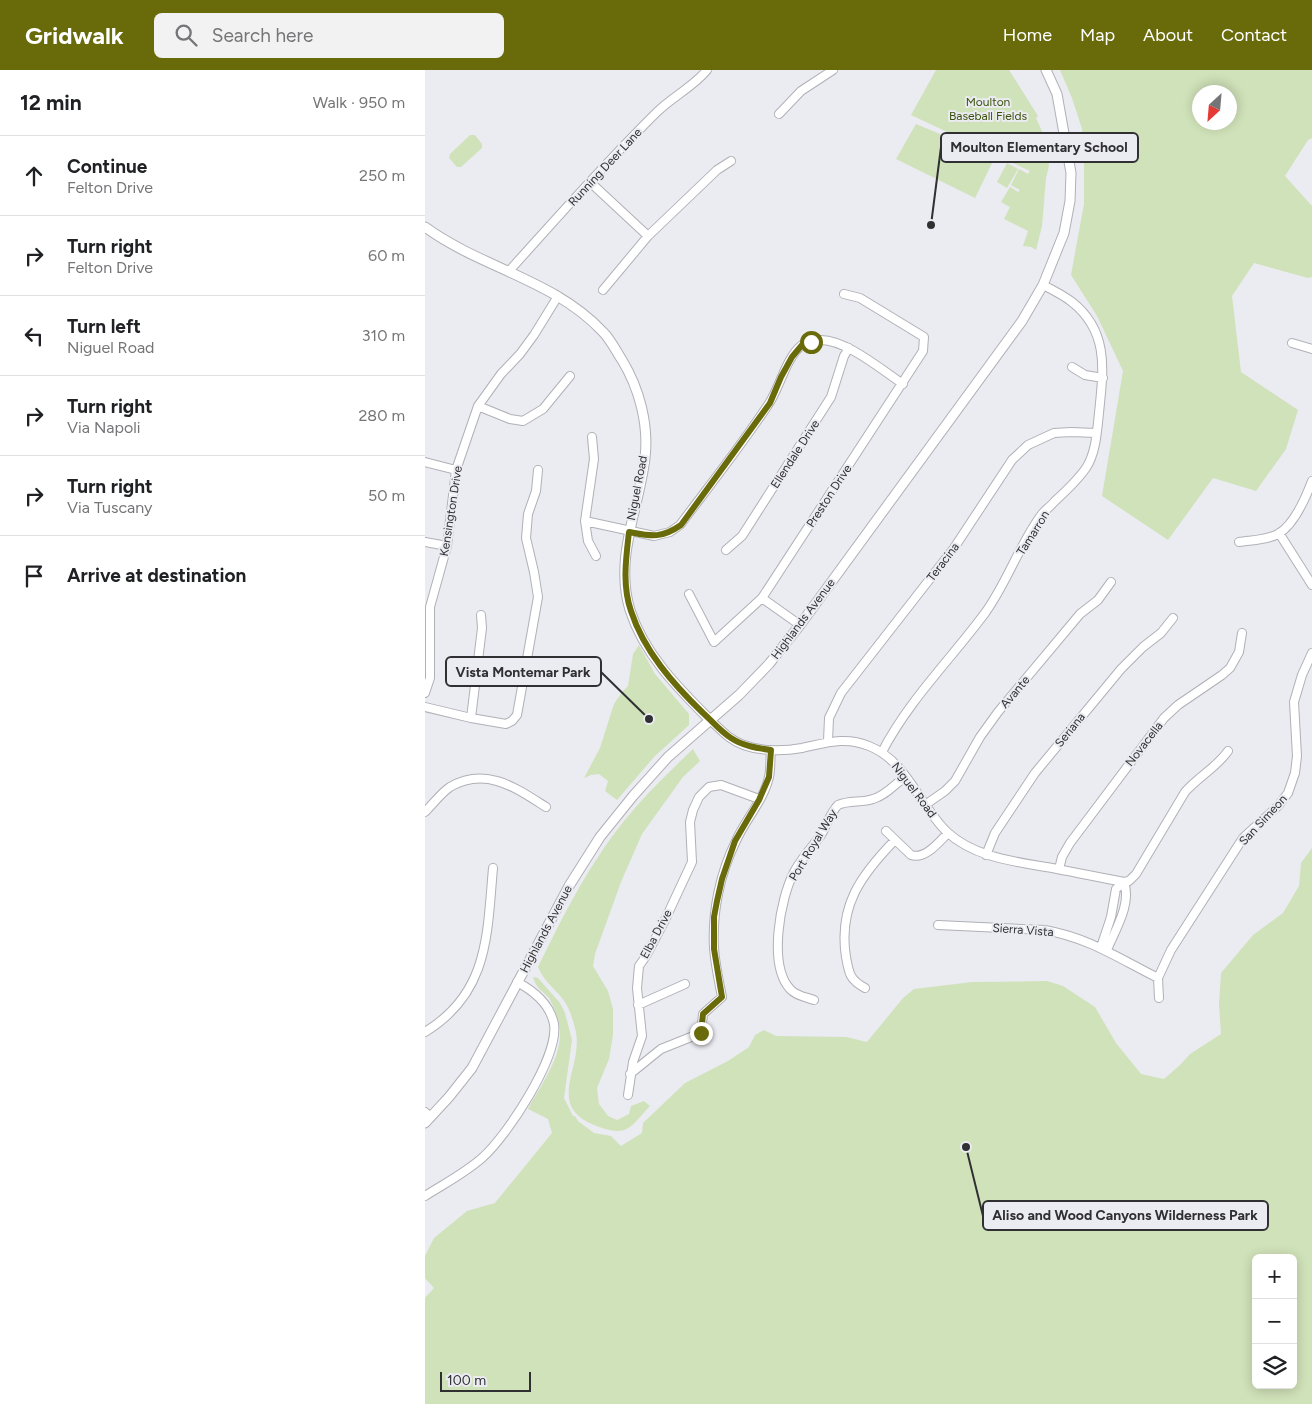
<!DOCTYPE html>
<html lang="en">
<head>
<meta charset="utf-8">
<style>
	body { margin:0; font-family:Figtree,sans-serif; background:#f2f2f2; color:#202124 }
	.controls { position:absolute; right:15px; bottom:15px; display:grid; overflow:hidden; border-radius:8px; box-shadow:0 2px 12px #0003 }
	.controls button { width:45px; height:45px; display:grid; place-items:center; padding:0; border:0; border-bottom:1px solid #e0e0e0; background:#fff; color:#202124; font:25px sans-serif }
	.compass { position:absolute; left:767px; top:15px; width:45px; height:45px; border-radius:50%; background:#fff; box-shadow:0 2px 12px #0003; rotate:206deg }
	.scale { position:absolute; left:15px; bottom:12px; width:91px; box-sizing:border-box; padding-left:5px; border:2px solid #303033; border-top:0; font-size:14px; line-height:18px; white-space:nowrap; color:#303033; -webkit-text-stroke:4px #ebebf2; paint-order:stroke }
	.stop { position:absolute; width:15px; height:15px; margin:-11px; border:4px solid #696b0b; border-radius:50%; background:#fff }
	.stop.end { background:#696b0b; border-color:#fff; box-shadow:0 1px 5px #0008 }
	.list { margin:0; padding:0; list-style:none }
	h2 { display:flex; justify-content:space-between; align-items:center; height:65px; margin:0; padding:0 20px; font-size:21px }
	h2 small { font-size:16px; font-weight:400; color:#757577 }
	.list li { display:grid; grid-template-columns:32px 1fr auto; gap:15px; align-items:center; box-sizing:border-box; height:80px; padding:0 20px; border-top:1px solid #e0e0e0 }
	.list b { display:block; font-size:19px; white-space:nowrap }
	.list p { margin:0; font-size:16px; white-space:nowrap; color:#757577 }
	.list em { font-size:16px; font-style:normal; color:#757577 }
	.icon { flex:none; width:28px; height:28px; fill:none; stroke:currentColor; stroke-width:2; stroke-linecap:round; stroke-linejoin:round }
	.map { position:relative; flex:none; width:887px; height:1334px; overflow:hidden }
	header { display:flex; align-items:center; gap:30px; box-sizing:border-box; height:70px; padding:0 25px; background:#696b0b; color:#fff }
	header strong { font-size:24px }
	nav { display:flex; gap:28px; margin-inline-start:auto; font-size:18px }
	.search { width:350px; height:45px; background:#f2f2f2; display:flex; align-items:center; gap:12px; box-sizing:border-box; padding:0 18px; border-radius:8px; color:#757577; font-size:19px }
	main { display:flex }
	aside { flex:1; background:#fff }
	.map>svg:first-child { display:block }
</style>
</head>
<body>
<header>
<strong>Gridwalk</strong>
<div class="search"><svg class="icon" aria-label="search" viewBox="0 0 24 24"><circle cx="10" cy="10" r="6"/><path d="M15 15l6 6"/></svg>Search here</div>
<nav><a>Home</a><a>Map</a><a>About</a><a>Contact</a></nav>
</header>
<main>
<aside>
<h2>12 min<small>Walk · 950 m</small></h2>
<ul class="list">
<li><svg class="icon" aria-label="ahead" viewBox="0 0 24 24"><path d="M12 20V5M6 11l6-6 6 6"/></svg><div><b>Continue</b><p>Felton Drive</p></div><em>250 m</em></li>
<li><svg class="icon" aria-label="right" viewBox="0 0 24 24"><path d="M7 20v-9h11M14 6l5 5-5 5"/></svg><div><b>Turn right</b><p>Felton Drive</p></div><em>60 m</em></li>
<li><svg class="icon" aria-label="left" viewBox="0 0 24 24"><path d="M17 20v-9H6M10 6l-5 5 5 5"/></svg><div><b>Turn left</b><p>Niguel Road</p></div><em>310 m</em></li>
<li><svg class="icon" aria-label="right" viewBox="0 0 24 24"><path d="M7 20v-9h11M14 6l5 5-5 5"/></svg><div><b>Turn right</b><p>Via Napoli</p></div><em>280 m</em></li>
<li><svg class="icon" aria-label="right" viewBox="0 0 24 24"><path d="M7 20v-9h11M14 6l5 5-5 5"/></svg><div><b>Turn right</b><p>Via Tuscany</p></div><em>50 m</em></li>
<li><svg class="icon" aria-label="arrive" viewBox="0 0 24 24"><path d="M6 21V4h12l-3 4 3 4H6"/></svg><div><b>Arrive at destination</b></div></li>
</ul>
</aside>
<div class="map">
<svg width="887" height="1334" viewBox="0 0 887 1334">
	<rect width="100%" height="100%" fill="#ebebf2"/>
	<!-- green -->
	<path fill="#d0e2b9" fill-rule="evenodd" d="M511,0H584L613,46L611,48L621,70L624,96L621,108L617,156L611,180L606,177L598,176L603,161L579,149L585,137L576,132L585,117L593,122L595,120L586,115L594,99L603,104L605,101L486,45Z
		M635,0H887V68L883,70L860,106L887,136V207L883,208L829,193L807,226L816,302L873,340L861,379L831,421L788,408L743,470L677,426L698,301L672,246L646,205L659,134V96L657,59L647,28ZM774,22H804V52H774Z
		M491,54L570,87L550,128L471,89Z
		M45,65H50L57,74V78L36,97H32L24,88L25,84Z
		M582,93L593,99L582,118L572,112Z
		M214,575L230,604L264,644V655L229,687L192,730L180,721L183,711L174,704L166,705L159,708L175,678L189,634L197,622L203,616L208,584Z
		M268,679L275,691L258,707L217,764L196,812L170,884L168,896L183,921L188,939V965L184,989L172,1018L174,1034L183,1046L192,1050L204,1044L206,1036L219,1031L225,1036C205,1057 204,1067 174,1057C116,1036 161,997 150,958C147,947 144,936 136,927C128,917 118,910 113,897C138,846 163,796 199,751C220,725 244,702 268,679Z
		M887,778V1334H0V1228L9,1218L0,1208V1186L9,1168L42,1141L70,1133L127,1063L123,1049L103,1039C118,1011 144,979 132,946C130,941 127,933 124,928C116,919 112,920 108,907L113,908L135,933L140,943L147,970L139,1028L148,1046H150L153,1051L169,1063L186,1066L196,1076L217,1063L218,1053L260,1013L303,991L324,977L330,965L339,960L351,966L421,967L442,972L478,928L489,919L547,912L622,911L638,916L670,937L691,973L716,1004L739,1009L755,995L765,984L796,964L794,934L796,903L828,865L858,843L874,816L876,793ZM831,1188H868V1315H831Z"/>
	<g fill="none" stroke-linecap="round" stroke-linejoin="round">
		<!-- minor casing -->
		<g stroke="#b0b0b7" stroke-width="10">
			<path id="minor" d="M354,44L376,21L408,0
				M165,112L223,166
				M84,201C132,148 180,93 232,42C247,27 268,17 282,0
				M178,220L223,166L292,100L306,91
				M867,273L887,279
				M647,297L660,305L678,308
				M53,336L85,349L98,351L118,339L145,306
				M167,367L169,389L160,451L163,471L171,486
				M0,392L31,400
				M160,451L229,466L245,462L255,455C285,415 316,376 343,335C354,320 361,287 377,275C380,273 390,270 395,270C420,269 457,300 478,314
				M854,463L887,515
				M0,472L22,476
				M814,472C827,470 842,470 853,464C869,455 881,427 887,411
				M301,480L317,466L406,327L419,286L424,278
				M264,524L289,572L337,528L498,281L499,267L435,228L419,224
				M337,528L375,555
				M0,623L5,608V537L22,476L31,400L53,336L76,304L95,284L109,265L133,226
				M0,637L46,648L81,654L87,651L92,645L113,527L109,502L101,468L103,444L111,421L113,400
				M46,648L57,558L56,545
				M284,649C291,655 297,662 304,667C323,682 355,682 377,678C401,673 420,666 444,676C482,691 494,735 522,762C551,789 595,792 632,799C654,803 677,808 699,812
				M403,671L404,648L416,623L529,478L587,390L603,375L629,363L646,362L671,363
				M457,682C484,630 526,589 560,543C582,513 595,473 617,444C620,440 626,436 630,431C641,421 652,411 661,398C671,383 672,361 674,343C678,302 685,262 647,232C638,225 628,220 618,215
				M500,735L520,721L530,711L555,667L573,642L655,544L673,530L686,512
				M0,742C8,734 16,723 25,717C61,696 91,718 121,737
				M461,761L486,785C500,790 514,772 523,763
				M561,785L570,763L610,703L696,599L718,577L736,563L748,548
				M634,799L637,787L645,773L739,648L753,635L797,605L805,598L814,582L817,563
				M513,855L620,860C664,868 693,888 733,908
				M676,877L686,847L691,819L699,812L704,811L711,804L760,722C773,707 792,697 803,681
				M682,880C690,860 707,834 699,812
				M440,918C425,910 424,904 421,887C413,836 436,805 470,770
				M734,928L733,908L746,880L818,768L853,736L863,723L870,703L872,686L869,632L877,605L887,583
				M389,930C381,927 371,926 365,919C343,895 355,829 369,802C376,789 387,777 396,765C402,755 405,743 413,735C424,730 436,733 448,729C460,726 470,714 480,707
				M213,935L260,914
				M0,962C64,923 62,865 68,798
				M205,1004L236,979L276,963L278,944L297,927C294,911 290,894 289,878C287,842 295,803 311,771C320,750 339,730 344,707C346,698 345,689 346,680
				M203,1025L208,992L217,966L212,918L214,896L221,886L239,852L267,792L265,752L268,740L274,727L284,717L296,715L334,729
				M0,1042L6,1047
				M0,1126C19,1114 40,1103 57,1088C82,1066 134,987 129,954C125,934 109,921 92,912"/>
		</g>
		<!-- major casing -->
		<g stroke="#b0b0b7" stroke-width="11">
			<path id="major" d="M0,157C56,198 130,210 178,262C186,270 191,281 197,290C214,318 224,354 220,388C214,439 189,488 205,540C219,584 253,618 284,649
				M0,1053L24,1027L47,998L144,816L175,767L208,726L243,687L314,625L344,594L375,555L597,251L618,215L639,163L645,131L646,103L632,24L621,0"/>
		</g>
		<!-- minor -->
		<use href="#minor" stroke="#fff" stroke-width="8"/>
		<!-- major -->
		<use href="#major" stroke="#fff" stroke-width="9"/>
	</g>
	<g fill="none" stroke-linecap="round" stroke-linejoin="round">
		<!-- route -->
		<path stroke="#696b0b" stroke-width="6" d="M276,963L278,944L297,927L289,879V847L292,831L297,809L310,771L334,730L344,707L346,680C332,678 318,676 306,668C296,662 287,651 278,643C248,614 219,581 206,541C197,515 201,488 204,462C226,466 236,469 256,455L345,333L356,307L367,287L377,275L386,272"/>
	</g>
	<g text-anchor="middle" stroke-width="4" stroke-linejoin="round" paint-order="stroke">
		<!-- park labels -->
		<g font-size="12" fill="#3a510b" stroke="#ebebf2">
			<text x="563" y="36">Moulton<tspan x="563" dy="14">Baseball Fields</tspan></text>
		</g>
		<!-- street labels -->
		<g font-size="12" fill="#303033" stroke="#ebebf2">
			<text transform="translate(180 97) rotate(-47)" y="4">Running Deer Lane</text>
			<text transform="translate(370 384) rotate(-57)" y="4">Ellendale Drive</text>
			<text transform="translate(212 418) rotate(-79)" y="4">Niguel Road</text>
			<text transform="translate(404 426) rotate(-57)" y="4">Preston Drive</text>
			<text transform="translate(26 441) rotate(-81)" y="4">Kensington Drive</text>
			<text transform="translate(608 463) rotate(-58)" y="4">Tamarron</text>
			<text transform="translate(518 492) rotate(-53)" y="4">Teracina</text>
			<text transform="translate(378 549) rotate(-53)" y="4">Highlands Avenue</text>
			<text transform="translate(590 622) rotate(-50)" y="4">Avante</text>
			<text transform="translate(645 660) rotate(-51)" y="4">Seriana</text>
			<text transform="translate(719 674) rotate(-52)" y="4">Novacella</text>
			<text transform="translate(489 720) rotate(53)" y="4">Niguel Road</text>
			<text transform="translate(838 750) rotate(-47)" y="4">San Simeon</text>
			<text transform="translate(388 775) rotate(-59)" y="4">Port Royal Way</text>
			<text transform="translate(121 859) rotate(-62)" y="4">Highlands Avenue</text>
			<text transform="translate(598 860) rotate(4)" y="4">Sierra Vista</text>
			<text transform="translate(231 864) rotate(-62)" y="4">Elba Drive</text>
		</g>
	</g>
	<!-- callouts -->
	<path fill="none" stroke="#303033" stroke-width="2" d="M506 155L516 77M224 649L176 602M541 1077L558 1146"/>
	<g fill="#303033" stroke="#ebebf2" stroke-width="2">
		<circle cx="506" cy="155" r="5"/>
		<circle cx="224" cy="649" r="5"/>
		<circle cx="541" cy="1077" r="5"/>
	</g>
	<g fill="#ebebf2" stroke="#303033" stroke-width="2">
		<rect x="516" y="63" width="197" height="29" rx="5"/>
		<rect x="21" y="587" width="155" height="29" rx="5"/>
		<rect x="558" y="1131" width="285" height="29" rx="5"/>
	</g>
	<g font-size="14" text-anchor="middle" font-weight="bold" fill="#303033">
		<text x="614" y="82">Moulton Elementary School</text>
		<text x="98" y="607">Vista Montemar Park</text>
		<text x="700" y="1150">Aliso and Wood Canyons Wilderness Park</text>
	</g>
</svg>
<div class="controls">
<button>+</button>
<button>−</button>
<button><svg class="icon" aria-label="layers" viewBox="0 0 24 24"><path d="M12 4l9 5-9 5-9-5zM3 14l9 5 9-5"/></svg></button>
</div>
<svg class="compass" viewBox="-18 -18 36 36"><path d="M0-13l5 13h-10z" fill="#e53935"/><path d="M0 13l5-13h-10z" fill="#757577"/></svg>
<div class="scale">100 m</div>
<div class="stop" style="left:386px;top:272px"></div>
<div class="stop end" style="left:276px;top:963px"></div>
</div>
</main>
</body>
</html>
